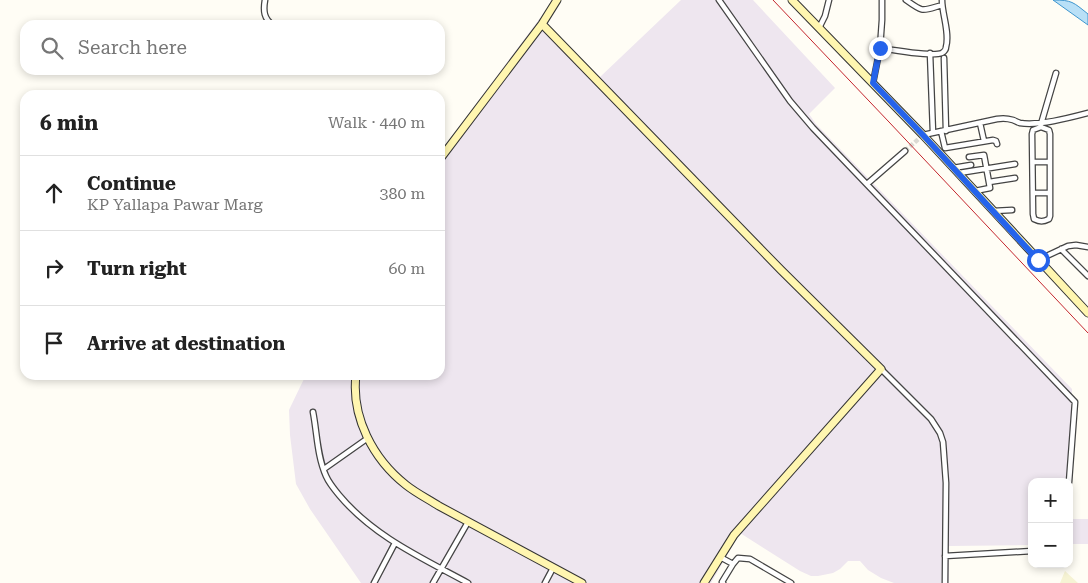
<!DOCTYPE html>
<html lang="en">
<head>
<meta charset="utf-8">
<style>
	body { margin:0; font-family:"Roboto Serif",serif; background:#f6f6f6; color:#222 }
	.controls { position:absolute; right:15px; bottom:15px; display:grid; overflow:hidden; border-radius:10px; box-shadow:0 2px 8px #0003 }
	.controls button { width:45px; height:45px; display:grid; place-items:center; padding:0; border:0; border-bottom:1px solid #e0e0e0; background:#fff; color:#222; font:25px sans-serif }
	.stop { position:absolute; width:15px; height:15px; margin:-11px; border:4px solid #2563eb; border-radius:50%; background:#fff }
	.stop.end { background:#2563eb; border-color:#fff; box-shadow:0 1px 5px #0008 }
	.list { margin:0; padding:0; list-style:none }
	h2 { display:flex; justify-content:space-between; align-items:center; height:65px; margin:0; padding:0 20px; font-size:21px }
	h2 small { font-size:16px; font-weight:400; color:#767676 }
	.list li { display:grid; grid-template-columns:32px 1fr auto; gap:15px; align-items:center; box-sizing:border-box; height:75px; padding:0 20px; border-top:1px solid #e0e0e0 }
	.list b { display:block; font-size:19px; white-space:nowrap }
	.list p { margin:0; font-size:16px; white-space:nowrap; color:#767676 }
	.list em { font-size:16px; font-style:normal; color:#767676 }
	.icon { flex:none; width:28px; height:28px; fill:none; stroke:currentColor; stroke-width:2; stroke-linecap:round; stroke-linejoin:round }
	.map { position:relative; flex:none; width:1088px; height:583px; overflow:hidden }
	.search { position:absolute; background:#fff; box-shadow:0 2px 8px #0003; left:20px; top:20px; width:425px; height:55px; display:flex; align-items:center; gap:12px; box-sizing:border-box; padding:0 18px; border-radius:15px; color:#767676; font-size:19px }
	.panel { position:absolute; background:#fff; box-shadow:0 2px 8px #0003; left:20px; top:90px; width:425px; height:290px; border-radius:15px }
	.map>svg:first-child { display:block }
</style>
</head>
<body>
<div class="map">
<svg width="1088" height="583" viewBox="0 0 1088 583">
	<rect width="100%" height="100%" fill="#fffdf5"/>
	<!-- industrial -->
	<path fill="#eee6ef" d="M681,0H753L835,88L809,114L816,124L1072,389L1069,496V482H1032V545L949,546V583H894L881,578L868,570L860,561H848L840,569L833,573L818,576H811L800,571L740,533L711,583H361L310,509L296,484L290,435L289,410L301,385L306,375H440V154L444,147L540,18L600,77Z
		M1069,519H1088V544H1069Z"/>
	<!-- farmland -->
	<path fill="#f6f3d4" d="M1065,571L1078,583H1087H1060Z"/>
	<!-- water -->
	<path fill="#b9e0f7" stroke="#3f96cf" d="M1053,0C1072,0 1073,2 1088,14V25Z"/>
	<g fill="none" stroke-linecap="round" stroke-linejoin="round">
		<!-- street-tunnel -->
		<path stroke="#dbdad3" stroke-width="4.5" stroke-dasharray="4.5 2" stroke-linecap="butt" d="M905,151L923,135"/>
		<!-- street casing -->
		<g stroke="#444" stroke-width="7">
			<path id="street" d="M265,0C263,11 264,19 273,25
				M719,0L790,101L813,128L1075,402L1069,482
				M906,0C924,13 922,11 942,5
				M819,28L825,16L829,0
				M880,48C892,50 932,57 942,53C945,51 946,50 946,47C950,33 942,14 942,0
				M930,53L933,133
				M944,58L946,131
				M873,83L880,48L882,20V0
				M980,123L984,141
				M1041,124L1056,73
				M1041,127L1049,130L1050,134V216L1049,219C1043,222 1040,222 1034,219L1033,214L1032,134L1033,130Z
				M941,131L945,148L993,140L996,141L997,144
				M923,135L997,119C1002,118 1007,118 1013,120C1016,121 1016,122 1020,123C1039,126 1069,118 1088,113
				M969,157L984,155L990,188L975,191
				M1033,162H1050
				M953,168L971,165
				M959,173L1015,164
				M989,182L1015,178
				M867,184L905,151
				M1033,193H1050
				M993,211L1012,210
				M1061,249L1088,276
				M1038,260L1068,246L1076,245L1088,247
				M881,369L931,419L940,433L943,442L946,483L945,583
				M313,412C317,432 317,456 326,476C329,483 334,489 339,495C373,536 422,558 468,583
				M324,469L368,438
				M945,556L1032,551
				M720,557L733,564
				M374,583L395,543
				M433,583L468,522
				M545,583L553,568
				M723,583L722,582L733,564L738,558L750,559L791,583"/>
		</g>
		<!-- secondary casing -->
		<g stroke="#333" stroke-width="9">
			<path id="secondary" d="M792,0L923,135L1088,313
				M542,24L781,270L881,369L734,535L704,583
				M440,159L542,24L557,0
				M356,375C351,417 373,459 406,485C416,493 428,499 439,506L582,583"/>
		</g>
		<!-- street -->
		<use href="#street" stroke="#fff" stroke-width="4.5"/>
		<!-- secondary -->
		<use href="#secondary" stroke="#fff6b0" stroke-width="7"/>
		<!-- rail -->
		<path stroke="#c4262e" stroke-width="1" d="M773,0L889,122L1088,333"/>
	</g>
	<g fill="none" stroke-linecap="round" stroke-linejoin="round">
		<!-- route -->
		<path stroke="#2563eb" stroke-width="6" d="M880,48L873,83L923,135L1038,260"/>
	</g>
</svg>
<div class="controls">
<button>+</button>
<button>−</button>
</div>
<div class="stop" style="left:1038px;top:260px"></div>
<div class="stop end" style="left:880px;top:48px"></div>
<div class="search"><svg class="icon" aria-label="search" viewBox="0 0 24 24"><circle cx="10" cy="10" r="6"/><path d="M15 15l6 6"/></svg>Search here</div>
<section class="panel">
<h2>6 min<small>Walk · 440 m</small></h2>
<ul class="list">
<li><svg class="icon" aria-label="ahead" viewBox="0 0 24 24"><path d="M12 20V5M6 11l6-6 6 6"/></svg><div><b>Continue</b><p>KP Yallapa Pawar Marg</p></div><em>380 m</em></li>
<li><svg class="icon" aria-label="right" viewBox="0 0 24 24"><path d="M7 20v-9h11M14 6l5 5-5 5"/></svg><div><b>Turn right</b></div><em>60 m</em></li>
<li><svg class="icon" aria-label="arrive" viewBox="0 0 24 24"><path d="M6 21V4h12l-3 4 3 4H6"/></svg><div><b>Arrive at destination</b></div></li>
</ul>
</section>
</div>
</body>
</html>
